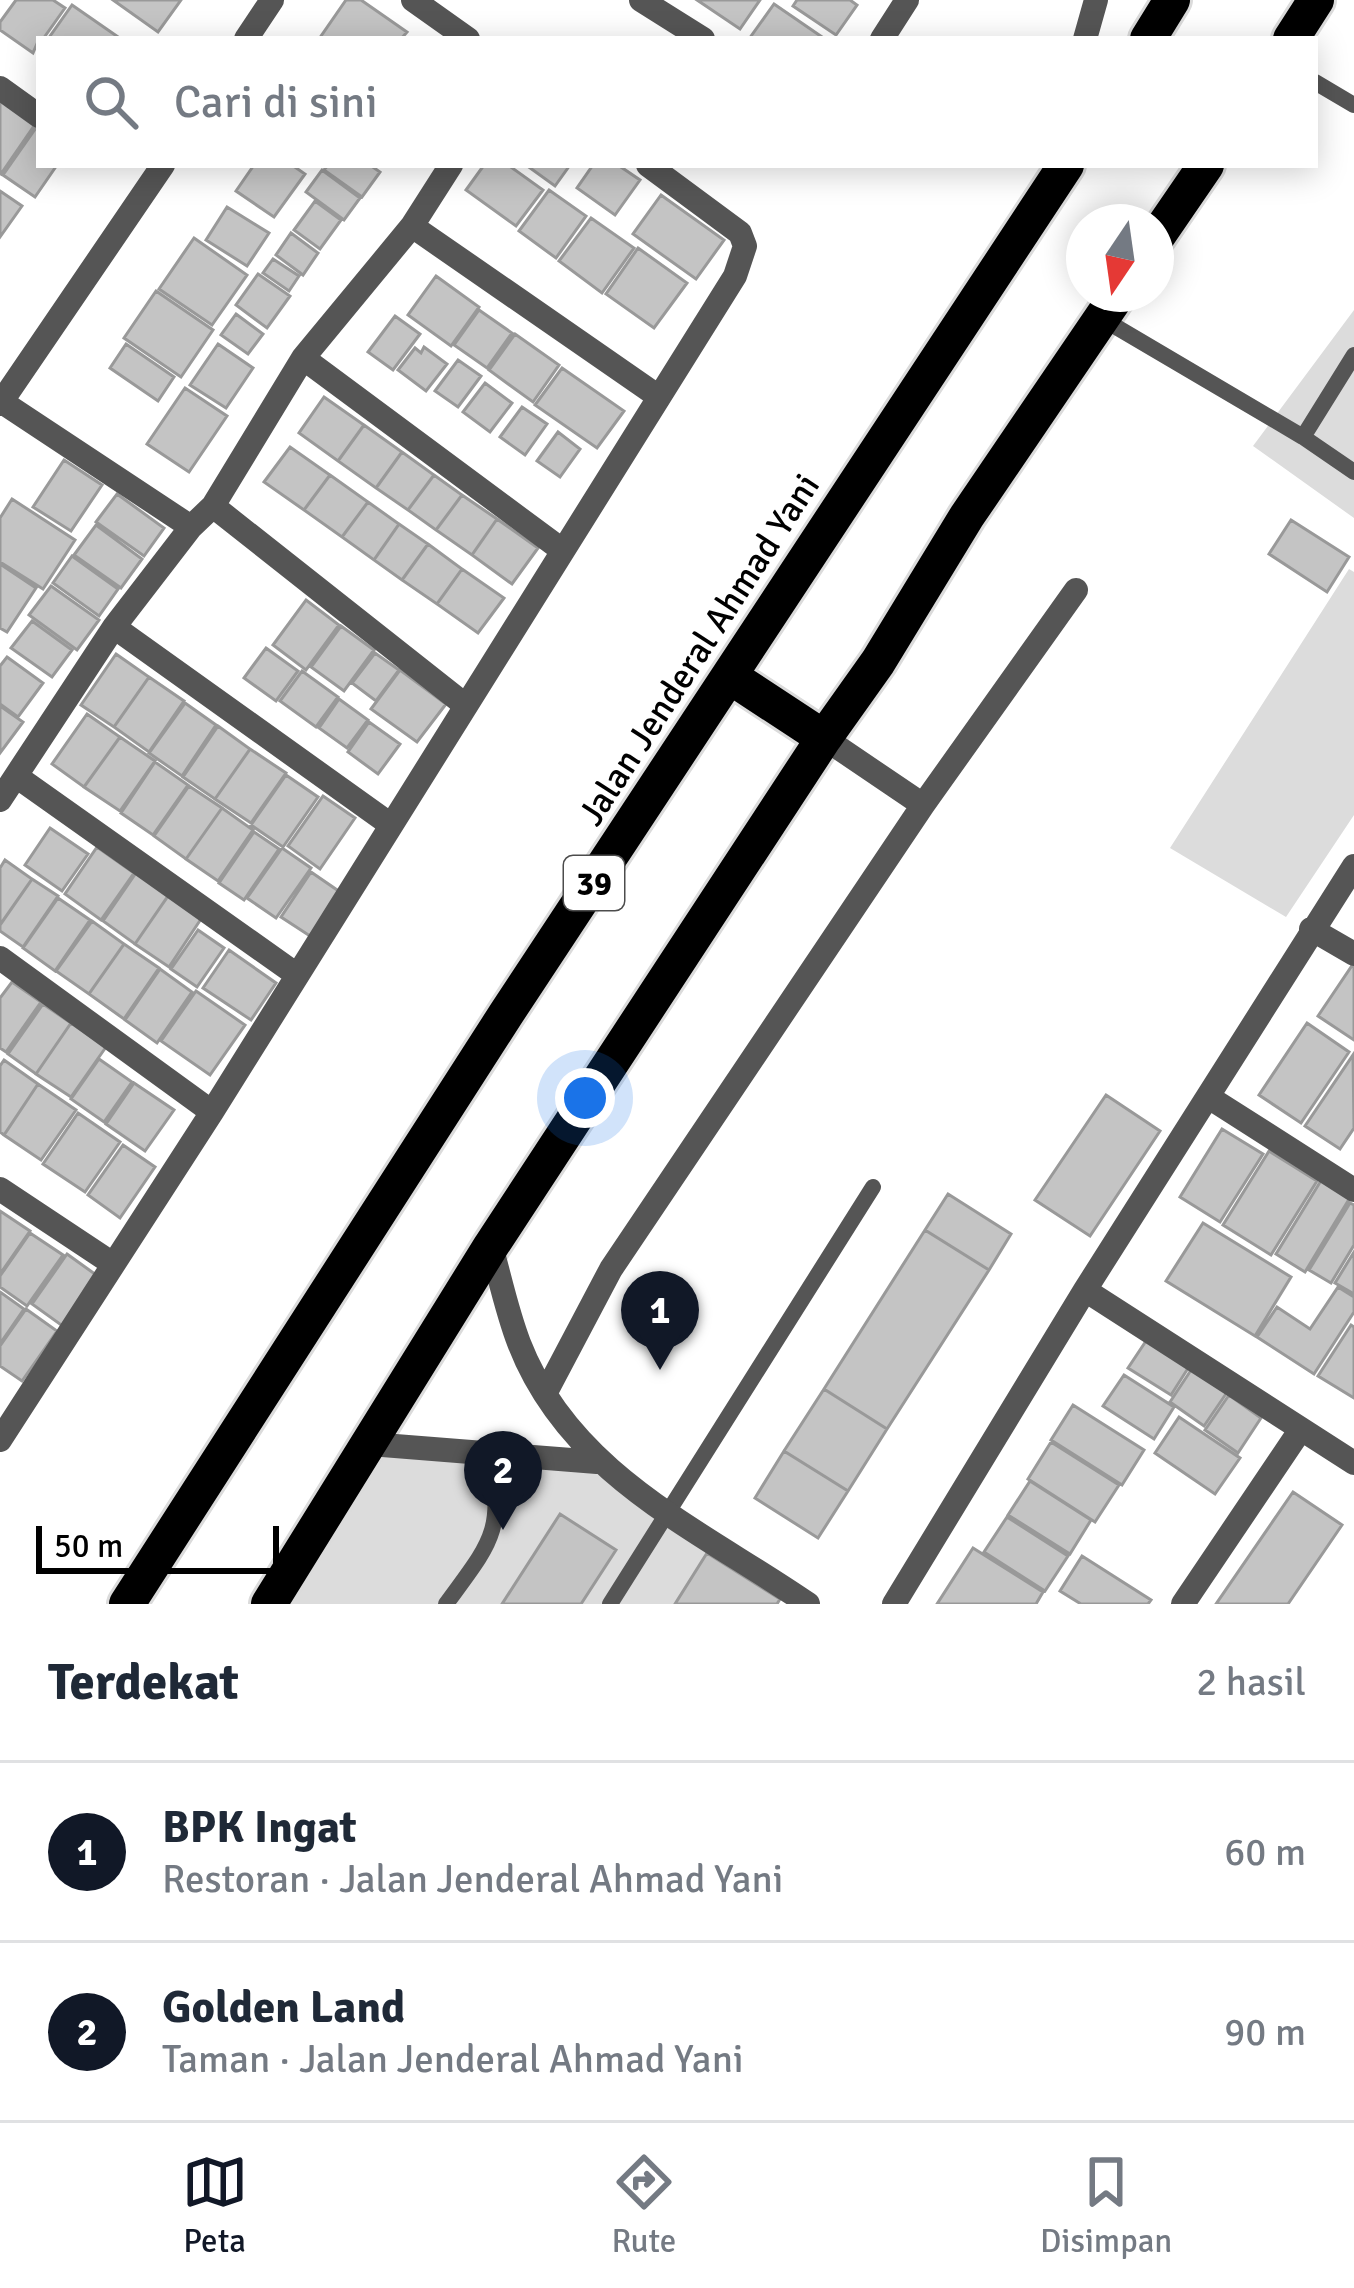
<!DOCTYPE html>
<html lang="id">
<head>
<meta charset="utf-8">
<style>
	body { margin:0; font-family:Signika,sans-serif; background:#f6f6f7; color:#1f2937 }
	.compass { position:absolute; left:1066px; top:204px; width:108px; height:108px; border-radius:50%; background:#fff; box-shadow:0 6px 30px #0003; rotate:193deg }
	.scale { position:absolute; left:36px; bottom:30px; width:243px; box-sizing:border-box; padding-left:12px; border:6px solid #000; border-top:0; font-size:33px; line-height:42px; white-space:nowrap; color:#000; -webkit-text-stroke:9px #fff; paint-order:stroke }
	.you { position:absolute; left:585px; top:1098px; width:42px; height:42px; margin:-30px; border:9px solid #fff; border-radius:50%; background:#1a73e8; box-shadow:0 0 0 18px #1a73e833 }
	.badge { display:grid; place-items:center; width:78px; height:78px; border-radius:50%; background:#111827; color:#fff; font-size:39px; font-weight:700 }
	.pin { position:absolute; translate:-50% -99px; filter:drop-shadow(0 3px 6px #0008) }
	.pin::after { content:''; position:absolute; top:63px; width:42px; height:36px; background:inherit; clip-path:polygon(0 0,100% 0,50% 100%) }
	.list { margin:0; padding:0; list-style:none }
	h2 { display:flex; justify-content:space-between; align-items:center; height:156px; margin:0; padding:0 48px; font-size:51px }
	h2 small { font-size:39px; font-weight:400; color:#747a83 }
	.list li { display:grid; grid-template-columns:78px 1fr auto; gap:36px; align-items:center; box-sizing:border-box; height:180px; padding:0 48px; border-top:3px solid #e0e1e3 }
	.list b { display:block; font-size:45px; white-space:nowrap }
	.list p { margin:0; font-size:39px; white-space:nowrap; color:#747a83 }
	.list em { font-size:39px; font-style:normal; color:#747a83 }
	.icon { flex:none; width:66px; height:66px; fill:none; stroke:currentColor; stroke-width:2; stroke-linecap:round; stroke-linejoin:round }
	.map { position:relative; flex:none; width:1354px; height:1604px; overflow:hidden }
	.search { position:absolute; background:#fff; box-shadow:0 6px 30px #0003; left:36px; right:36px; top:36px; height:132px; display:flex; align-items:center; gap:30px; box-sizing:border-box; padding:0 42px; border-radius:0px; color:#747a83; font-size:45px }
	.sheet { height:516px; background:#fff }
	nav { display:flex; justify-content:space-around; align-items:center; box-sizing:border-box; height:168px; border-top:3px solid #e0e1e3; background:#fff; font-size:33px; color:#747a83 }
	nav a { display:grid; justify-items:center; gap:6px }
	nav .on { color:#111827 }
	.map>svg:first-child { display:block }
</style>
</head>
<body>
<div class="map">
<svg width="1354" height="1604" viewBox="0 0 1354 1604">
	<rect width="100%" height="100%" fill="#fff"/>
	<!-- green -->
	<path fill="#dcdcdc" d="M1354,310V518L1253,446Z
		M1349,569L1354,572V815L1286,917L1170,848Z
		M362,1441L593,1456L745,1555L722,1604H249Z"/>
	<!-- building -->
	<path fill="#c4c4c4" stroke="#999" stroke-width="3" d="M16,0H53L65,8L43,39H39L33,53L0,30V22Z
		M113,0H181L158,32Z
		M346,0H361L407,32L401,39H319Z
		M697,0H760L740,29Z
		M797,0H850L857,5L836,35L793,6Z
		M774,4L825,39H749Z
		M72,5L121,39H48Z
		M0,98L36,123L1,174L0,173Z
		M38,125L39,165H57L35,197L3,175Z
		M254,165H292L305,174L274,217L236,191Z
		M328,165H370L380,172L362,197L324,170Z
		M484,165H508L543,190L516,226L466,190Z
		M526,165H570L555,186Z
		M593,165H618L640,180L615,215L577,188Z
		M322,170L360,198L344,220L306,192Z
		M549,190L586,216L556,258L519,231Z
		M0,191L22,206L0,237Z
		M661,195L724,240L696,279L633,234Z
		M315,201L341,220L320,249L294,230Z
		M227,207L269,233L247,266L206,240Z
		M591,218L634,248L602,293L559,261Z
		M291,233L318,253L303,275L276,255Z
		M194,238L247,275L212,325L159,289Z
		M638,248L687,283L654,328L606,294Z
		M273,259L299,276L289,291L263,273Z
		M258,274L290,296L267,328L236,305Z
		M436,276L479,307L451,346L408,315Z
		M156,291L213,330L181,377L124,338Z
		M479,310L512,333L487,368L454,345Z
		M236,314L263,334L248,354L221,335Z
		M395,316L420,334L393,370L368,352Z
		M515,334L559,365L533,402L489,370Z
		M126,344L174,377L158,401L110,368Z
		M218,344L253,368L226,408L190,385Z
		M424,347L447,364L426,391L398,370L415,348L421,353Z
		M458,360L481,376L458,407L435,391Z
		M562,368L624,411L597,448L535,405Z
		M485,383L512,403L490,432L463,412Z
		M185,388L227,416L189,472L147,444Z
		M324,397L364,425L338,461L299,433Z
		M522,407L547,424L525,455L500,437Z
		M364,425L402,452L376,488L338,461Z
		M558,432L580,449L560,477L537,461Z
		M290,447L330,475L304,510L264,482Z
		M402,452L434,475L408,510L376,488Z
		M64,460L102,485L71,531L33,507Z
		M330,475L368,502L342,537L304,510Z
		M434,475L462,495L436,530L408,510Z
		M117,494L164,528L144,556L96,522Z
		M462,495L497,519L472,555L436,530Z
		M12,499L75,540L43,589L0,562V518Z
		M368,502L399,524L374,560L342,537Z
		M497,519L538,548L512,584L472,555Z
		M1291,520L1349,557L1327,592L1269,554Z
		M399,524L428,544L402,580L374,560Z
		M96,525L142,559L121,588L74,555Z
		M428,544L462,569L437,604L402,580Z
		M72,556L118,589L99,616L53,583Z
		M0,564L36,588L7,632L0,628Z
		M462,569L504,598L478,633L437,604Z
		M51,586L99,620L77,650L29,615Z
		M306,600L339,625L306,670L273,645Z
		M32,621L72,650L52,677L11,648Z
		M341,626L374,650L344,691L311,667Z
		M266,648L298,671L276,701L244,678Z
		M375,653L399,670L376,701L352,683Z
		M116,654L149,677L114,727L81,705Z
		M7,657L43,683L18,717L0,704V666Z
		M400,670L446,704L417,742L371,709Z
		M302,671L338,697L316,727L280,701Z
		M149,677L184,701L149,752L114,727Z
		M339,699L368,720L347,748L319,728Z
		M185,703L216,725L182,776L149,753Z
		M0,706L23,722L0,753Z
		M87,714L120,737L84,787L52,764Z
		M369,722L400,744L378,774L348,752Z
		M218,726L250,749L215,799L183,777Z
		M120,737L155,761L120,811L84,787Z
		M250,749L286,773L251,823L215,799Z
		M155,762L188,785L153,835L121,813Z
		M286,775L318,797L283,847L251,825Z
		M189,786L222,808L186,859L154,836Z
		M323,796L355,818L320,869L288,846Z
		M222,808L253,830L218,881L186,859Z
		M50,828L88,854L62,891L25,865Z
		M254,832L279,849L244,900L219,883Z
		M97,847L134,873L101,920L65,894Z
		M282,848L311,868L276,918L247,898Z
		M5,860L32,879L0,925V868Z
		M138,870L170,893L135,944L103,921Z
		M311,872L340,892L310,936L281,917Z
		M32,879L58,896L23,947L0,931V925Z
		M170,893L203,916L169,967L135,944Z
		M58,898L90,920L55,971L23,948Z
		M92,921L124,944L89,994L56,971Z
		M198,930L224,948L197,987L171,969Z
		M124,944L159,968L124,1019L89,994Z
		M229,950L276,983L251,1020L203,988Z
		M1353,964L1354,965V1040L1318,1016Z
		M160,969L192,992L157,1043L125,1020Z
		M12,982L41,1002L6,1052L0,1048V998Z
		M196,991L245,1025L210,1075L161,1041Z
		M43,1004L71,1023L36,1074L8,1054Z
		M71,1023L106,1047L71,1097L36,1074Z
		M1307,1023L1349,1052L1301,1123L1259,1095Z
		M1353,1055L1354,1128L1340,1149L1305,1126Z
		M99,1059L132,1082L104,1122L71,1099Z
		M4,1060L38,1084L4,1135L0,1132V1066Z
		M134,1083L174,1110L145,1151L106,1124Z
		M38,1084L76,1110L41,1160L4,1135Z
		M1106,1095L1160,1131L1090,1236L1035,1200Z
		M78,1113L120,1142L85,1192L43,1164Z
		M1222,1129L1263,1154L1220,1222L1180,1197Z
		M123,1145L155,1167L120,1218L88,1195Z
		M1269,1151L1317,1181L1271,1255L1223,1225Z
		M1322,1179L1351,1196L1305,1272L1276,1254Z
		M948,1194L1011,1234L989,1270L925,1230Z
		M1350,1203L1354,1205V1245L1331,1283L1309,1270Z
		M0,1211L30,1231L0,1274Z
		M1203,1223L1291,1277L1255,1336L1166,1281Z
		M925,1230L989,1270L887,1429L824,1389Z
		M30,1233L63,1255L27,1306L0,1287V1276Z
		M1354,1252V1294L1335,1283Z
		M67,1254L99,1277L64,1327L32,1304Z
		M1338,1287L1354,1297V1312L1314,1374L1257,1337L1277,1307L1310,1329Z
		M0,1292L24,1309L0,1344Z
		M26,1309L57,1331L22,1381L0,1366V1346Z
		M1351,1325L1354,1327V1398L1318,1376Z
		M1150,1335L1192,1362L1171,1395L1128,1368Z
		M1195,1364L1230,1388L1204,1426L1170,1402Z
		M1124,1375L1174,1407L1154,1439L1103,1406Z
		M824,1389L887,1429L848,1491L784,1451Z
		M1229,1395L1261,1418L1238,1453L1205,1430Z
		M1073,1405L1144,1450L1122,1485L1051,1440Z
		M1179,1417L1240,1458L1215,1494L1155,1453Z
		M1051,1442L1119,1485L1095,1522L1028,1479Z
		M784,1451L848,1491L818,1538L755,1498Z
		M1030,1481L1091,1520L1070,1554L1008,1515Z
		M1293,1492L1342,1525L1288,1604H1216Z
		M560,1514L616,1550L581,1604H502Z
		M1007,1517L1068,1556L1045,1591L984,1552Z
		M973,1548L1043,1592L1036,1604H937Z
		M707,1553L780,1599L777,1604H675Z
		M1082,1556L1151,1600L1148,1604H1081L1060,1591Z"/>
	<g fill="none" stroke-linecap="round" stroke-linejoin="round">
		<!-- highway casing -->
		<g stroke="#dbdbdb" stroke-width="42">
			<path id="highway" d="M1148,39L1172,0
				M1291,39L1316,0
				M1156,238L1206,165
				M731,677L824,738
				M127,1604L506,1014L1066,165
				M269,1604L491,1246L824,738L878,662L967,516L1118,294"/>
		</g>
		<!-- lane -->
		<path stroke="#555" stroke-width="16" d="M1315,82L1354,105
			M1101,318L1303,437L1354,472
			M1303,437L1354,355
			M446,1604C492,1541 505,1531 489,1452
			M610,1604L873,1187"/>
		<!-- street -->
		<path stroke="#555" stroke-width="24" d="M413,0L468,39
			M641,0L703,39
			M246,39L272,0
			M882,39L907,0
			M1085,39L1096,0
			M0,88L39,116
			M412,226L659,397
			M303,358L562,550
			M2,402L191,527
			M0,404L163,165
			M213,506L465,705
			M114,627L391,825
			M824,738L923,805L1076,590
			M16,776L297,975
			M0,800L114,627L191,527L213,506L303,358L412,226L451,165
			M1311,929L1354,954
			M0,958L212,1112
			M1210,1098L1354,1190
			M0,1189L113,1264
			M491,1246C500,1278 507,1312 519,1343C570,1475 699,1529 808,1604
			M1085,1290L1354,1463
			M545,1394L611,1269L923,805
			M0,1440L212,1112L735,276L745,246L740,233L648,165
			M370,1444L597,1462
			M894,1604L1085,1290L1354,866
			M1183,1604L1301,1429"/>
		<!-- highway -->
		<use href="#highway" stroke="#000" stroke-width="36"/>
	</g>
	<g text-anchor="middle" stroke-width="9" stroke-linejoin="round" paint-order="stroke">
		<!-- shield labels -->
		<rect fill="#fff" stroke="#4c4c4c" stroke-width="3" x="564" y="856" width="60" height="54" rx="9"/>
		<g font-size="33" font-weight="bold" fill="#000">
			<text x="594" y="895">39</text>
		</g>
		<!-- street labels -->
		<g font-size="36" fill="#000" stroke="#fff">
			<text transform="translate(698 649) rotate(-57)" y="13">Jalan Jenderal Ahmad Yani</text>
		</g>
	</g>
</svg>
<svg class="compass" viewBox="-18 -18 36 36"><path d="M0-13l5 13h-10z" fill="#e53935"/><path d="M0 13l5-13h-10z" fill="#747a83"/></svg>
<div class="scale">50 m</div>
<div class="you"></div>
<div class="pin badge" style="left:660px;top:1370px">1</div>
<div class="pin badge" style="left:503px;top:1530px">2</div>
<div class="search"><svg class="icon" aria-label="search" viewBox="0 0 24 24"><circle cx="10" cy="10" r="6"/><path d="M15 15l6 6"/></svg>Cari di sini</div>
</div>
<section class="sheet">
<h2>Terdekat<small>2 hasil</small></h2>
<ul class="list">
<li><span class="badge">1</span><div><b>BPK Ingat</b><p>Restoran · Jalan Jenderal Ahmad Yani</p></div><em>60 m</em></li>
<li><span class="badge">2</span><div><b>Golden Land</b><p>Taman · Jalan Jenderal Ahmad Yani</p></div><em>90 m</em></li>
</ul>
</section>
<nav>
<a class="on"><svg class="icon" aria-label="map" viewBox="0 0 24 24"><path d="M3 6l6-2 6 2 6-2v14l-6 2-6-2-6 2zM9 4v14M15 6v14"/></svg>Peta</a>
<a><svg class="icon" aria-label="directions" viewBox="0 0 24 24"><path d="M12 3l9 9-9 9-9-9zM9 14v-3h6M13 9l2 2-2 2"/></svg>Rute</a>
<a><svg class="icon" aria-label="saved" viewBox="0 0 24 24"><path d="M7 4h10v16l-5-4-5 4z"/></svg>Disimpan</a>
</nav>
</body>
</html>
